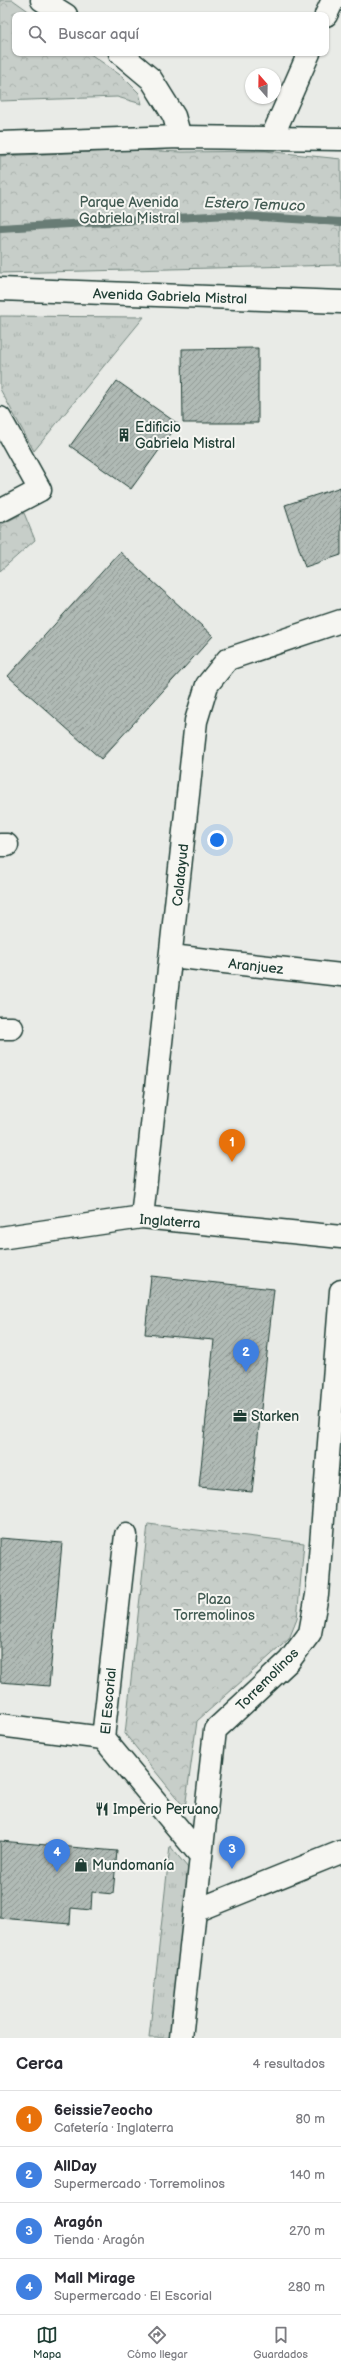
<!DOCTYPE html>
<html lang="es">
<head>
<meta charset="utf-8">
<style>
	body { margin:0; font-family:"Balsamiq Sans",sans-serif; background:#f7f7f7; color:#2b2b33 }
	.compass { position:absolute; left:245px; top:68px; width:36px; height:36px; border-radius:50%; background:#fff; box-shadow:0 1px 3px #0004; rotate:340deg }
	.you { position:absolute; left:217px; top:840px; width:14px; height:14px; margin:-10px; border:3px solid #fff; border-radius:50%; background:#1a73e8; box-shadow:0 0 0 6px #1a73e833 }
	.badge { display:grid; place-items:center; width:26px; height:26px; border-radius:50%; background:#1f3d34; color:#fff; font-size:13px; font-weight:700 }
	.pin { position:absolute; translate:-50% -33px; filter:drop-shadow(0 1px 2px #0008) }
	.pin::after { content:''; position:absolute; top:21px; width:14px; height:12px; background:inherit; clip-path:polygon(0 0,100% 0,50% 100%) }
	.list { margin:0; padding:0; list-style:none }
	h2 { display:flex; justify-content:space-between; align-items:center; height:52px; margin:0; padding:0 16px; font-size:17px }
	h2 small { font-size:13px; font-weight:400; color:#7c7c81 }
	.list li { display:grid; grid-template-columns:26px 1fr auto; gap:12px; align-items:center; box-sizing:border-box; height:56px; padding:0 16px; border-top:1px solid #e1e1e2 }
	.list b { display:block; font-size:15px; white-space:nowrap }
	.list p { margin:0; font-size:13px; white-space:nowrap; color:#7c7c81 }
	.list em { font-size:13px; font-style:normal; color:#7c7c81 }
	.icon { flex:none; width:22px; height:22px; fill:none; stroke:currentColor; stroke-width:2; stroke-linecap:round; stroke-linejoin:round }
	.map { position:relative; flex:none; width:341px; height:2038px; overflow:hidden }
	.search { position:absolute; background:#fff; box-shadow:0 1px 3px #0004; left:12px; right:12px; top:12px; height:44px; display:flex; align-items:center; gap:10px; box-sizing:border-box; padding:0 14px; border-radius:8px; color:#7c7c81; font-size:15px }
	.sheet { height:276px; background:#fff }
	nav { display:flex; justify-content:space-around; align-items:center; box-sizing:border-box; height:56px; border-top:1px solid #e1e1e2; background:#fff; font-size:11px; color:#7c7c81 }
	nav a { display:grid; justify-items:center; gap:2px }
	nav .on { color:#1f3d34 }
	.map>svg:first-child { display:block }
</style>
</head>
<body>
<div class="map">
<svg width="341" height="2038" viewBox="0 0 341 2038">
	<defs>
		<pattern id="grass-tufts" width="24" height="20" patternUnits="userSpaceOnUse"><rect width="24" height="20" fill="#c7cec9"/><path d="M3 7l-1-3M5 7V3M7 7l1-3M15 17l-1-3M17 17v-4M19 17l1-3" fill="none" stroke="#aab2ad"/></pattern>
		<pattern id="park-crowns" width="20" height="18" patternUnits="userSpaceOnUse"><rect width="20" height="18" fill="#c7cec9"/><path d="M2 6a3 3 0 1 1 6 0M12 15a3 3 0 1 1 6 0" fill="none" stroke="#aab2ad"/></pattern>
		<pattern id="building-hatch" width="6" height="6" patternUnits="userSpaceOnUse"><rect width="6" height="6" fill="#b0bab5"/><path d="M-1 1l2-2M0 6l6-6M5 7l2-2" fill="none" stroke="#8f9894"/></pattern>
	</defs>
	<rect width="100%" height="100%" fill="#e9ebe7"/>
	<filter id="ink" filterUnits="userSpaceOnUse"><feTurbulence type="fractalNoise" baseFrequency=".025" numOctaves="2"/><feDisplacementMap in="SourceGraphic" scale="8" xChannelSelector="R" yChannelSelector="G"/><feConvolveMatrix kernelMatrix="1 2 1 2 8 2 1 2 1" color-interpolation-filters="sRGB"/></filter>
	<g filter="url(#ink)">
		<!-- grass -->
		<path fill="url(#grass-tufts)" stroke="#73867e" d="M0,316L144,317L34,451L0,389Z
			M170,1846L188,1868L171,2038H149Z"/>
		<!-- park -->
		<path fill="url(#park-crowns)" stroke="#73867e" d="M0,0H13L34,15H15V53H89L123,77L139,93L142,104L117,97L0,101Z
			M134,150L182,152L265,151L341,159V265L0,273V156Z
			M24,513L35,540L0,571V525Z
			M148,1524L304,1543L297,1619L289,1639L197,1721L185,1808L125,1734Z"/>
		<g fill="none" stroke-linecap="round" stroke-linejoin="round">
			<!-- stream -->
			<path stroke="#687c75" stroke-width="8" d="M0,228L228,215L341,222"/>
		</g>
		<!-- building -->
		<path fill="url(#building-hatch)" stroke="#1f3d34" d="M258,348V423H183L182,349Z
			M117,381L178,424L131,489L70,446Z
			M341,487V555L305,567L285,505Z
			M120,552L213,636L101,759L8,676Z
			M151,1276L274,1289L252,1492L199,1487L214,1340L145,1334Z
			M0,1538L62,1543L49,1686L0,1682Z
			M0,1841L117,1851L113,1894L92,1892L91,1910L71,1908L70,1924L0,1918Z"/>
		<g fill="none" stroke-linecap="round" stroke-linejoin="round">
			<!-- minor casing -->
			<g stroke="#1f3d34" stroke-width="25">
				<path id="minor" d="M42,0L66,15
					M326,15L333,0
					M120,53L151,79L174,116L180,137
					M272,137L309,53
					M0,418L40,490L0,511
					M0,845H7
					M171,956L341,975
					M0,1028H12
					M142,1217L196,721L207,685L228,659L341,621
					M0,1238L142,1217L341,1237
					M126,1535L103,1738L201,1856
					M0,1725L103,1738
					M195,1911L341,1852
					M181,2038L215,1730L289,1661L310,1633L317,1595L341,1291"/>
			</g>
			<!-- major casing -->
			<g stroke="#1f3d34" stroke-width="25">
				<path id="major" d="M0,143L180,137L341,139
					M0,289L341,302"/>
			</g>
			<!-- minor -->
			<use href="#minor" stroke="#f6f6f2" stroke-width="22"/>
			<!-- major -->
			<use href="#major" stroke="#f6f6f2" stroke-width="22"/>
		</g>
	</g>
	<!-- icons -->
	<defs>
		<g id="building-bare" transform="scale(1.08)"><path d="M-4-6H4V6H1V3H-1V6H-4ZM-2.5-4.3h1.7v1.8h-1.7ZM.8-4.3h1.7v1.8H.8ZM-2.5-1h1.7V.8h-1.7ZM.8-1h1.7V.8H.8Z" fill="#1f3d34" stroke="#f6f6f2" stroke-width="2.5" paint-order="stroke"/></g>
		<g id="office-bare" transform="scale(1.08)"><path d="M-6-3h4V-5.5h4V-3h4V5H-6ZM-1-4.5V-3h2v-1.5ZM-6 0V1H6V0Z" fill="#1f3d34" stroke="#f6f6f2" stroke-width="2.5" paint-order="stroke"/></g>
		<g id="restaurant-bare" transform="scale(1.08)"><path d="M-5-6h1v4h1v-4h1v4h1v-4h1v5L-1.5 .5V6h-2V.5L-5-1ZM5-6V6H3V1.5H1.5Q1.5-4 5-6Z" fill="#1f3d34" stroke="#f6f6f2" stroke-width="2.5" paint-order="stroke"/></g>
		<g id="shop-bare" transform="scale(1.08)"><path d="M-5-2.5h2.3a2.7 3.5 0 0 1 5.4 0H5L5.5 6h-11ZM-1.5-2.5h3a1.5 2.3 0 0 0-3 0Z" fill="#1f3d34" stroke="#f6f6f2" stroke-width="2.5" paint-order="stroke"/></g>
	</defs>
	<g fill-rule="evenodd">
		<use href="#building-bare" x="124" y="435"/>
		<use href="#office-bare" x="240" y="1416"/>
		<use href="#restaurant-bare" x="102" y="1809"/>
		<use href="#shop-bare" x="81" y="1865"/>
	</g>
	<g text-anchor="middle" stroke-width="4" stroke-linejoin="round" paint-order="stroke">
		<!-- park labels -->
		<g font-size="14" fill="#415a52" stroke="#f6f6f2">
			<text x="129" y="207">Parque Avenida<tspan x="129" dy="16">Gabriela Mistral</tspan></text>
			<text x="214" y="1604">Plaza<tspan x="214" dy="16">Torremolinos</tspan></text>
		</g>
		<!-- street labels -->
		<g font-size="14" fill="#1f3d34" stroke="#f6f6f2">
			<text transform="translate(170 296) rotate(2)" y="5">Avenida Gabriela Mistral</text>
			<text transform="translate(180 875) rotate(-84)" y="5">Calatayud</text>
			<text transform="translate(256 966) rotate(6)" y="5">Aranjuez</text>
			<text transform="translate(170 1221) rotate(4)" y="5">Inglaterra</text>
			<text transform="translate(267 1679) rotate(-45)" y="5">Torremolinos</text>
			<text transform="translate(108 1701) rotate(-85)" y="5">El Escorial</text>
		</g>
		<!-- poi labels -->
		<g font-size="14" fill="#1f3d34" stroke="#f6f6f2" text-anchor="start">
			<text x="135" y="432">Edificio<tspan x="135" dy="16">Gabriela Mistral</tspan></text>
			<text x="251" y="1421">Starken</text>
			<text x="113" y="1814">Imperio Peruano</text>
			<text x="92" y="1870">Mundomanía</text>
		</g>
		<!-- water labels -->
		<g font-size="15" font-style="italic" fill="#445c54" stroke="#f6f6f2">
			<text transform="translate(255 204) rotate(2)" y="5">Estero Temuco</text>
		</g>
	</g>
</svg>
<svg class="compass" viewBox="-18 -18 36 36"><path d="M0-13l5 13h-10z" fill="#e53935"/><path d="M0 13l5-13h-10z" fill="#7c7c81"/></svg>
<div class="you"></div>
<div class="pin badge" style="left:232px;top:1162px;background:#e8710a">1</div>
<div class="pin badge" style="left:246px;top:1372px;background:#3f7fe0">2</div>
<div class="pin badge" style="left:232px;top:1869px;background:#3f7fe0">3</div>
<div class="pin badge" style="left:57px;top:1872px;background:#3f7fe0">4</div>
<div class="search"><svg class="icon" aria-label="search" viewBox="0 0 24 24"><circle cx="10" cy="10" r="6"/><path d="M15 15l6 6"/></svg>Buscar aquí</div>
</div>
<section class="sheet">
<h2>Cerca<small>4 resultados</small></h2>
<ul class="list">
<li><span class="badge" style="background:#e8710a">1</span><div><b>6eissie7eocho</b><p>Cafetería · Inglaterra</p></div><em>80 m</em></li>
<li><span class="badge" style="background:#3f7fe0">2</span><div><b>AllDay</b><p>Supermercado · Torremolinos</p></div><em>140 m</em></li>
<li><span class="badge" style="background:#3f7fe0">3</span><div><b>Aragón</b><p>Tienda · Aragón</p></div><em>270 m</em></li>
<li><span class="badge" style="background:#3f7fe0">4</span><div><b>Mall Mirage</b><p>Supermercado · El Escorial</p></div><em>280 m</em></li>
</ul>
</section>
<nav>
<a class="on"><svg class="icon" aria-label="map" viewBox="0 0 24 24"><path d="M3 6l6-2 6 2 6-2v14l-6 2-6-2-6 2zM9 4v14M15 6v14"/></svg>Mapa</a>
<a><svg class="icon" aria-label="directions" viewBox="0 0 24 24"><path d="M12 3l9 9-9 9-9-9zM9 14v-3h6M13 9l2 2-2 2"/></svg>Cómo llegar</a>
<a><svg class="icon" aria-label="saved" viewBox="0 0 24 24"><path d="M7 4h10v16l-5-4-5 4z"/></svg>Guardados</a>
</nav>
</body>
</html>
